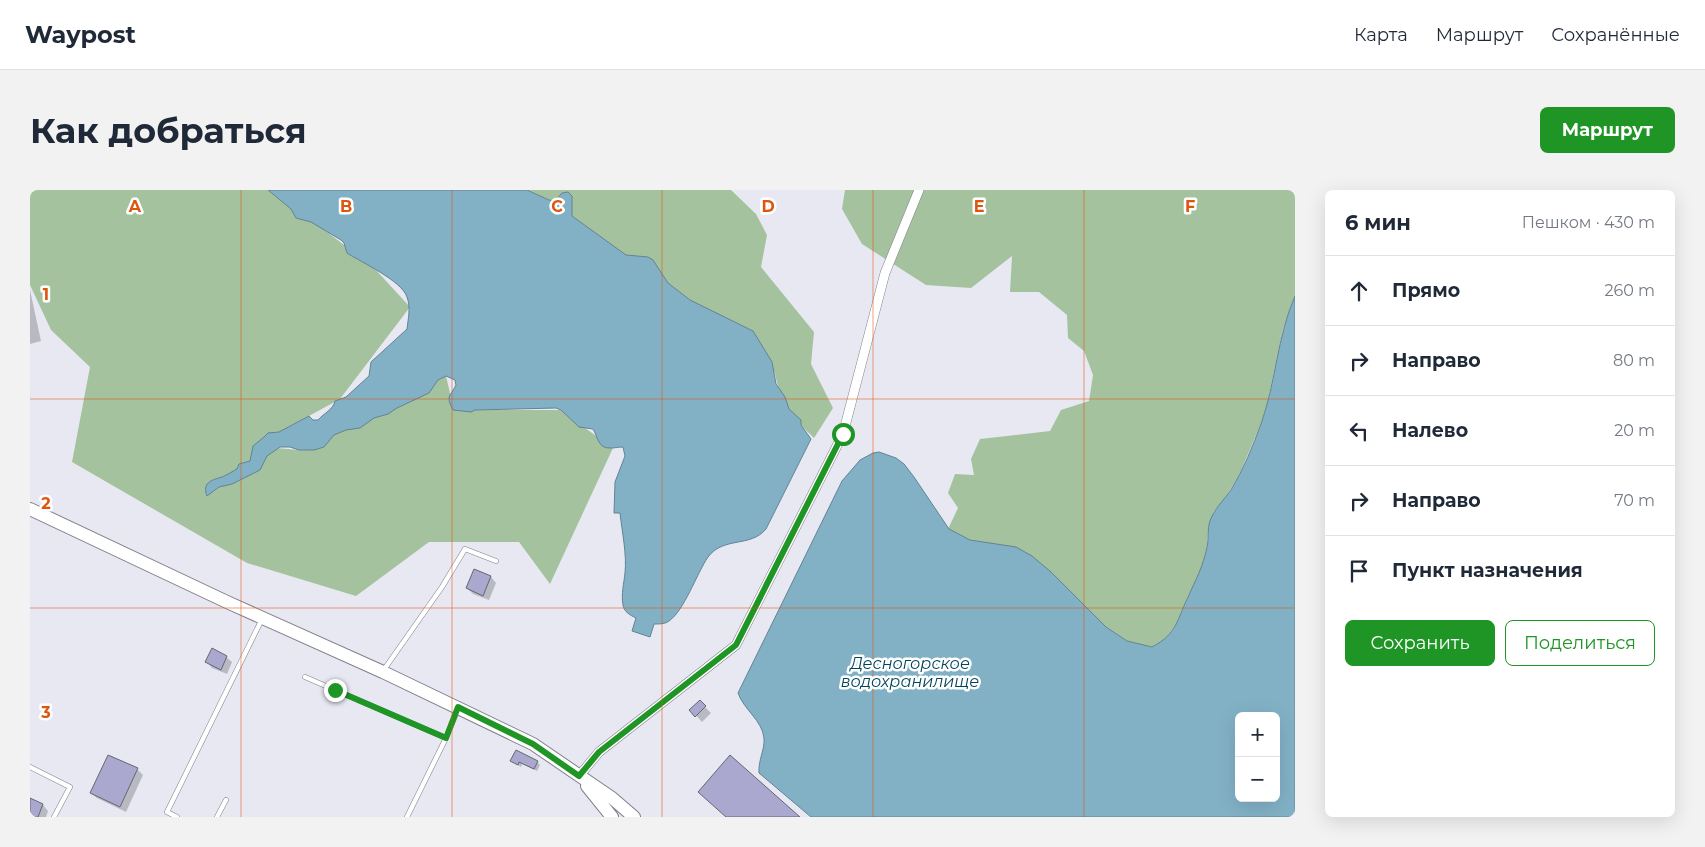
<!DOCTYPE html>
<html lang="ru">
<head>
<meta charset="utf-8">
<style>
	body { margin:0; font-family:Montserrat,sans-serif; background:#f2f2f3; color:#1f2937 }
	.controls { position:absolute; right:15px; bottom:15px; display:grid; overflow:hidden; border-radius:8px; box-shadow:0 5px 20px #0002 }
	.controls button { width:45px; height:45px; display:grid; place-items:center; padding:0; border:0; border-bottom:1px solid #e0e1e3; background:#fff; color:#1f2937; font:25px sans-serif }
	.stop { position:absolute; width:15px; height:15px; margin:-11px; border:4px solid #1e9524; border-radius:50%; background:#fff }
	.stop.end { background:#1e9524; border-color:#fff; box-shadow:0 1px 5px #0008 }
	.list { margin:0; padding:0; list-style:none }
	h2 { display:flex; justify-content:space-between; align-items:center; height:65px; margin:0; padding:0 20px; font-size:21px }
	h2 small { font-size:16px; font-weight:400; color:#747a83 }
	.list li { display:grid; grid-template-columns:32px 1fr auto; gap:15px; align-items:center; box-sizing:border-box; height:70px; padding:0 20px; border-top:1px solid #e0e1e3 }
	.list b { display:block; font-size:19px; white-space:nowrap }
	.list em { font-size:16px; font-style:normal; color:#747a83 }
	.actions { display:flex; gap:10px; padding:15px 20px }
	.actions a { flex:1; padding:11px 0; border:1px solid #1e9524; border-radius:8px; text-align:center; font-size:18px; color:#1e9524 }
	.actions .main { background:#1e9524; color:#fff }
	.icon { flex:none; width:28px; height:28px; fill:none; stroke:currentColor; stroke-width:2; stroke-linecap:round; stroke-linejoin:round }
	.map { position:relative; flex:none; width:1265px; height:627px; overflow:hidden; border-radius:8px }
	header { display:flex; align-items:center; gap:30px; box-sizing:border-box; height:70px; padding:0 25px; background:#fff; border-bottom:1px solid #e0e1e3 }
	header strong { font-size:24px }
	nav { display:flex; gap:28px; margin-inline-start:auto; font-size:18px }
	.intro { display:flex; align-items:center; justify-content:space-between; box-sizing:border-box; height:120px; padding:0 30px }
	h1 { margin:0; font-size:35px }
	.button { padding:12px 22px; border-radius:8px; background:#1e9524; color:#fff; font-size:18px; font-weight:700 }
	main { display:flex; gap:30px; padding:0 30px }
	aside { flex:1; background:#fff; border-radius:8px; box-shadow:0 5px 20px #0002 }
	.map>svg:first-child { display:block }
</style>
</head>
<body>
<header>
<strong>Waypost</strong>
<nav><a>Карта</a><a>Маршрут</a><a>Сохранённые</a></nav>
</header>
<div class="intro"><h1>Как добраться</h1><a class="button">Маршрут</a></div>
<main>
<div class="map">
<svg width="1265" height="627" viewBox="0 0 1265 627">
	<rect width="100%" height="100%" fill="#e8e8f3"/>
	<!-- forest -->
	<path fill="#a5c29e" d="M0,0H243L345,79L380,117L310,209L224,256L269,260L416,186L424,220H530L583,258L520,394L489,352H399L326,406L217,373L42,272L60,177L21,140L0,95Z
		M497,0H701L726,24L737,45L731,77L784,142L781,174L803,218L784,248C765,230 749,210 745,183L583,71L542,26V15L519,10Z
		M815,0H1265V106L1253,139L1236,219L1230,236L1209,285L1193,312L1184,321L1178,340L1177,355L1172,380L1158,406L1149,431L1134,451L1122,457L1097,451L1076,437L1021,382L960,354L940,350L918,339L928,318L918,303L925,284L944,285L941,269L950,249L1020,241L1031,220L1059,211L1063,185L1054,161L1038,148L1037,125L1009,102H980L982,66L941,98L896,95L832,54L812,19Z"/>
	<!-- water -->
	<path fill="#82b1c6" stroke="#628393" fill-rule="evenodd" d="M238,0H497L519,10L525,11L532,3L538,2L542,6V26L596,65L618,67L623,70L638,93L660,110L723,141L742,172L746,194L755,207L759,219L771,230V235L781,249L736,339C720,358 694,346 678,367C667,383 654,421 639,431C635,434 630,434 624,434L620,447L602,441L606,428C600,425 594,422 593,415C591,404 594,393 595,383C597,364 592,342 590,323H584L585,292L595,266L593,257C588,257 585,258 581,258C568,259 568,247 563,239L549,237L531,220L526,218L445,220L441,222L423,220C416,206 419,208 426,195L425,190L416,186L408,190L399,203L367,218L358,224L344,228L330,238L316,240L304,245L294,257L284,260H269L260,257H250L237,266L230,280L202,294L189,297L177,306C172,293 181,290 192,287C197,285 203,281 207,279L209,274L220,271L223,256L234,247L238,243L249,242L279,226L283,230H288C294,223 303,220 305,211L316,207L339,186L341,172L377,139C378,129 381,118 377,107C372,91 331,72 317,63L314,53L311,50L281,32L266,28L261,19Z
		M1265,106V627H781L729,583C728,570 735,560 734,548C732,530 714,520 708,503L812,291L830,270L843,263L849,262L866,268L874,274L884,287L919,339L940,350L986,357L1002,366L1021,382L1076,437L1097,451L1122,457C1147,444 1147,430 1158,407C1166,389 1173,377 1177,357C1179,349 1177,340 1180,331C1184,319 1194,310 1201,300C1213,280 1223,256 1231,234C1246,192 1247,147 1265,106ZM1209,526H1246V608H1209Z"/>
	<!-- shadow -->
	<path fill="#0003" d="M0,100L11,151L0,154Z
		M444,380L461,387L466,393L459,410L443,404L437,398Z
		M196,467L202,472L197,484L182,478L177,472Z
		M670,512L681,523L672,532L661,520Z
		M481,571L507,572L510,575L507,581L492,574L491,577Z
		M107,579L113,585L96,622L67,608L61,603Z
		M0,609L13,615L18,621L16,627H0Z"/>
	<!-- building -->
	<path fill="#aba8d0" stroke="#66666f" d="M444,379L461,386L453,406L436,398Z
		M182,458L197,466L191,480L175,472Z
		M670,510L676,516L665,527L659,520Z
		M486,560L508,571L504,579L489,572L488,575L480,571Z
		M78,565L108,578L90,617L60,603Z
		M700,565L770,627H696L668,602Z
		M0,608L13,614L8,627H0Z"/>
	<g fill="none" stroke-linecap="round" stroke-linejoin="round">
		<!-- lane casing -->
		<g stroke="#807f89" stroke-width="5.5">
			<path id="lane" d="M353,481L412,397L435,359L466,371
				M275,487L416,548
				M0,577L40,597L24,627
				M147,627L137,622L232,429
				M187,627L196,610
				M377,627L416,548L428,519"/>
		</g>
		<!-- street casing -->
		<g stroke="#807f89" stroke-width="10">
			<path id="street" d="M549,586L569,562L706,455L813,244L855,83L889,0"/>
		</g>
		<!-- secondary casing -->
		<g stroke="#807f89" stroke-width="14">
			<path id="secondary" d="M0,319L197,412L353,482L503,554L582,608L604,627
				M557,596L582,627"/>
		</g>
		<!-- lane -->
		<use href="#lane" stroke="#fff" stroke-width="4.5"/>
		<!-- street -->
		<use href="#street" stroke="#fff" stroke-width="9"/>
		<!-- secondary -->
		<use href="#secondary" stroke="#fff" stroke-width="12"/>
	</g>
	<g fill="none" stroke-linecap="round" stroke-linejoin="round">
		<!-- route -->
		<path stroke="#1e9524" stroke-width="6" d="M305,500L416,548L428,517L503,554L549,586L569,562L706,455L813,244"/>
	</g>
	<!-- grid -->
	<path fill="none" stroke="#de560d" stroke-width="1" stroke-opacity="0.55" d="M211,0V627M422,0V627M632,0V627M843,0V627M1054,0V627M0,209H1265M0,418H1265"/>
	<g text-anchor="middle" stroke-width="5" stroke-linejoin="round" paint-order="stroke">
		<!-- water labels -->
		<g font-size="16" font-style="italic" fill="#00445a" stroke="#fff">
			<text x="880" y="479">Десногорское<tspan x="880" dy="18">водохранилище</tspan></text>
		</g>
	</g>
	<g font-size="16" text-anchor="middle" font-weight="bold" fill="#de560d" stroke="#fff" stroke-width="5" stroke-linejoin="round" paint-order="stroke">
		<text x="105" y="22">A</text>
		<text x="316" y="22">B</text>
		<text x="527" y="22">C</text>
		<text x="738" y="22">D</text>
		<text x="949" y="22">E</text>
		<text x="1160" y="22">F</text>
		<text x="16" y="110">1</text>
		<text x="16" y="319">2</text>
		<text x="16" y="528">3</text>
	</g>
</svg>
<div class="controls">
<button>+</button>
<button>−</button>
</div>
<div class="stop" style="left:813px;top:244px"></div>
<div class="stop end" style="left:305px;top:500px"></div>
</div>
<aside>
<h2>6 мин<small>Пешком · 430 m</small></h2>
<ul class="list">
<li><svg class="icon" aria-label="ahead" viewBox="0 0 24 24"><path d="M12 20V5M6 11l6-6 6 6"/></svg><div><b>Прямо</b></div><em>260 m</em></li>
<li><svg class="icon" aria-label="right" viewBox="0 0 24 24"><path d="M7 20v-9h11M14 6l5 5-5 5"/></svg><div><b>Направо</b></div><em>80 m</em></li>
<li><svg class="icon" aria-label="left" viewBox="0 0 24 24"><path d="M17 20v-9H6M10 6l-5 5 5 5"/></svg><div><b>Налево</b></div><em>20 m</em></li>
<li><svg class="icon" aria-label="right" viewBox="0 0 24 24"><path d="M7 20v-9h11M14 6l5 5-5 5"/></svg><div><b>Направо</b></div><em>70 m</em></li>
<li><svg class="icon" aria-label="arrive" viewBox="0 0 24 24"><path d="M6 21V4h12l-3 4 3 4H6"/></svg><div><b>Пункт назначения</b></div></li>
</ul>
<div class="actions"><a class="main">Сохранить</a><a>Поделиться</a></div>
</aside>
</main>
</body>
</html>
